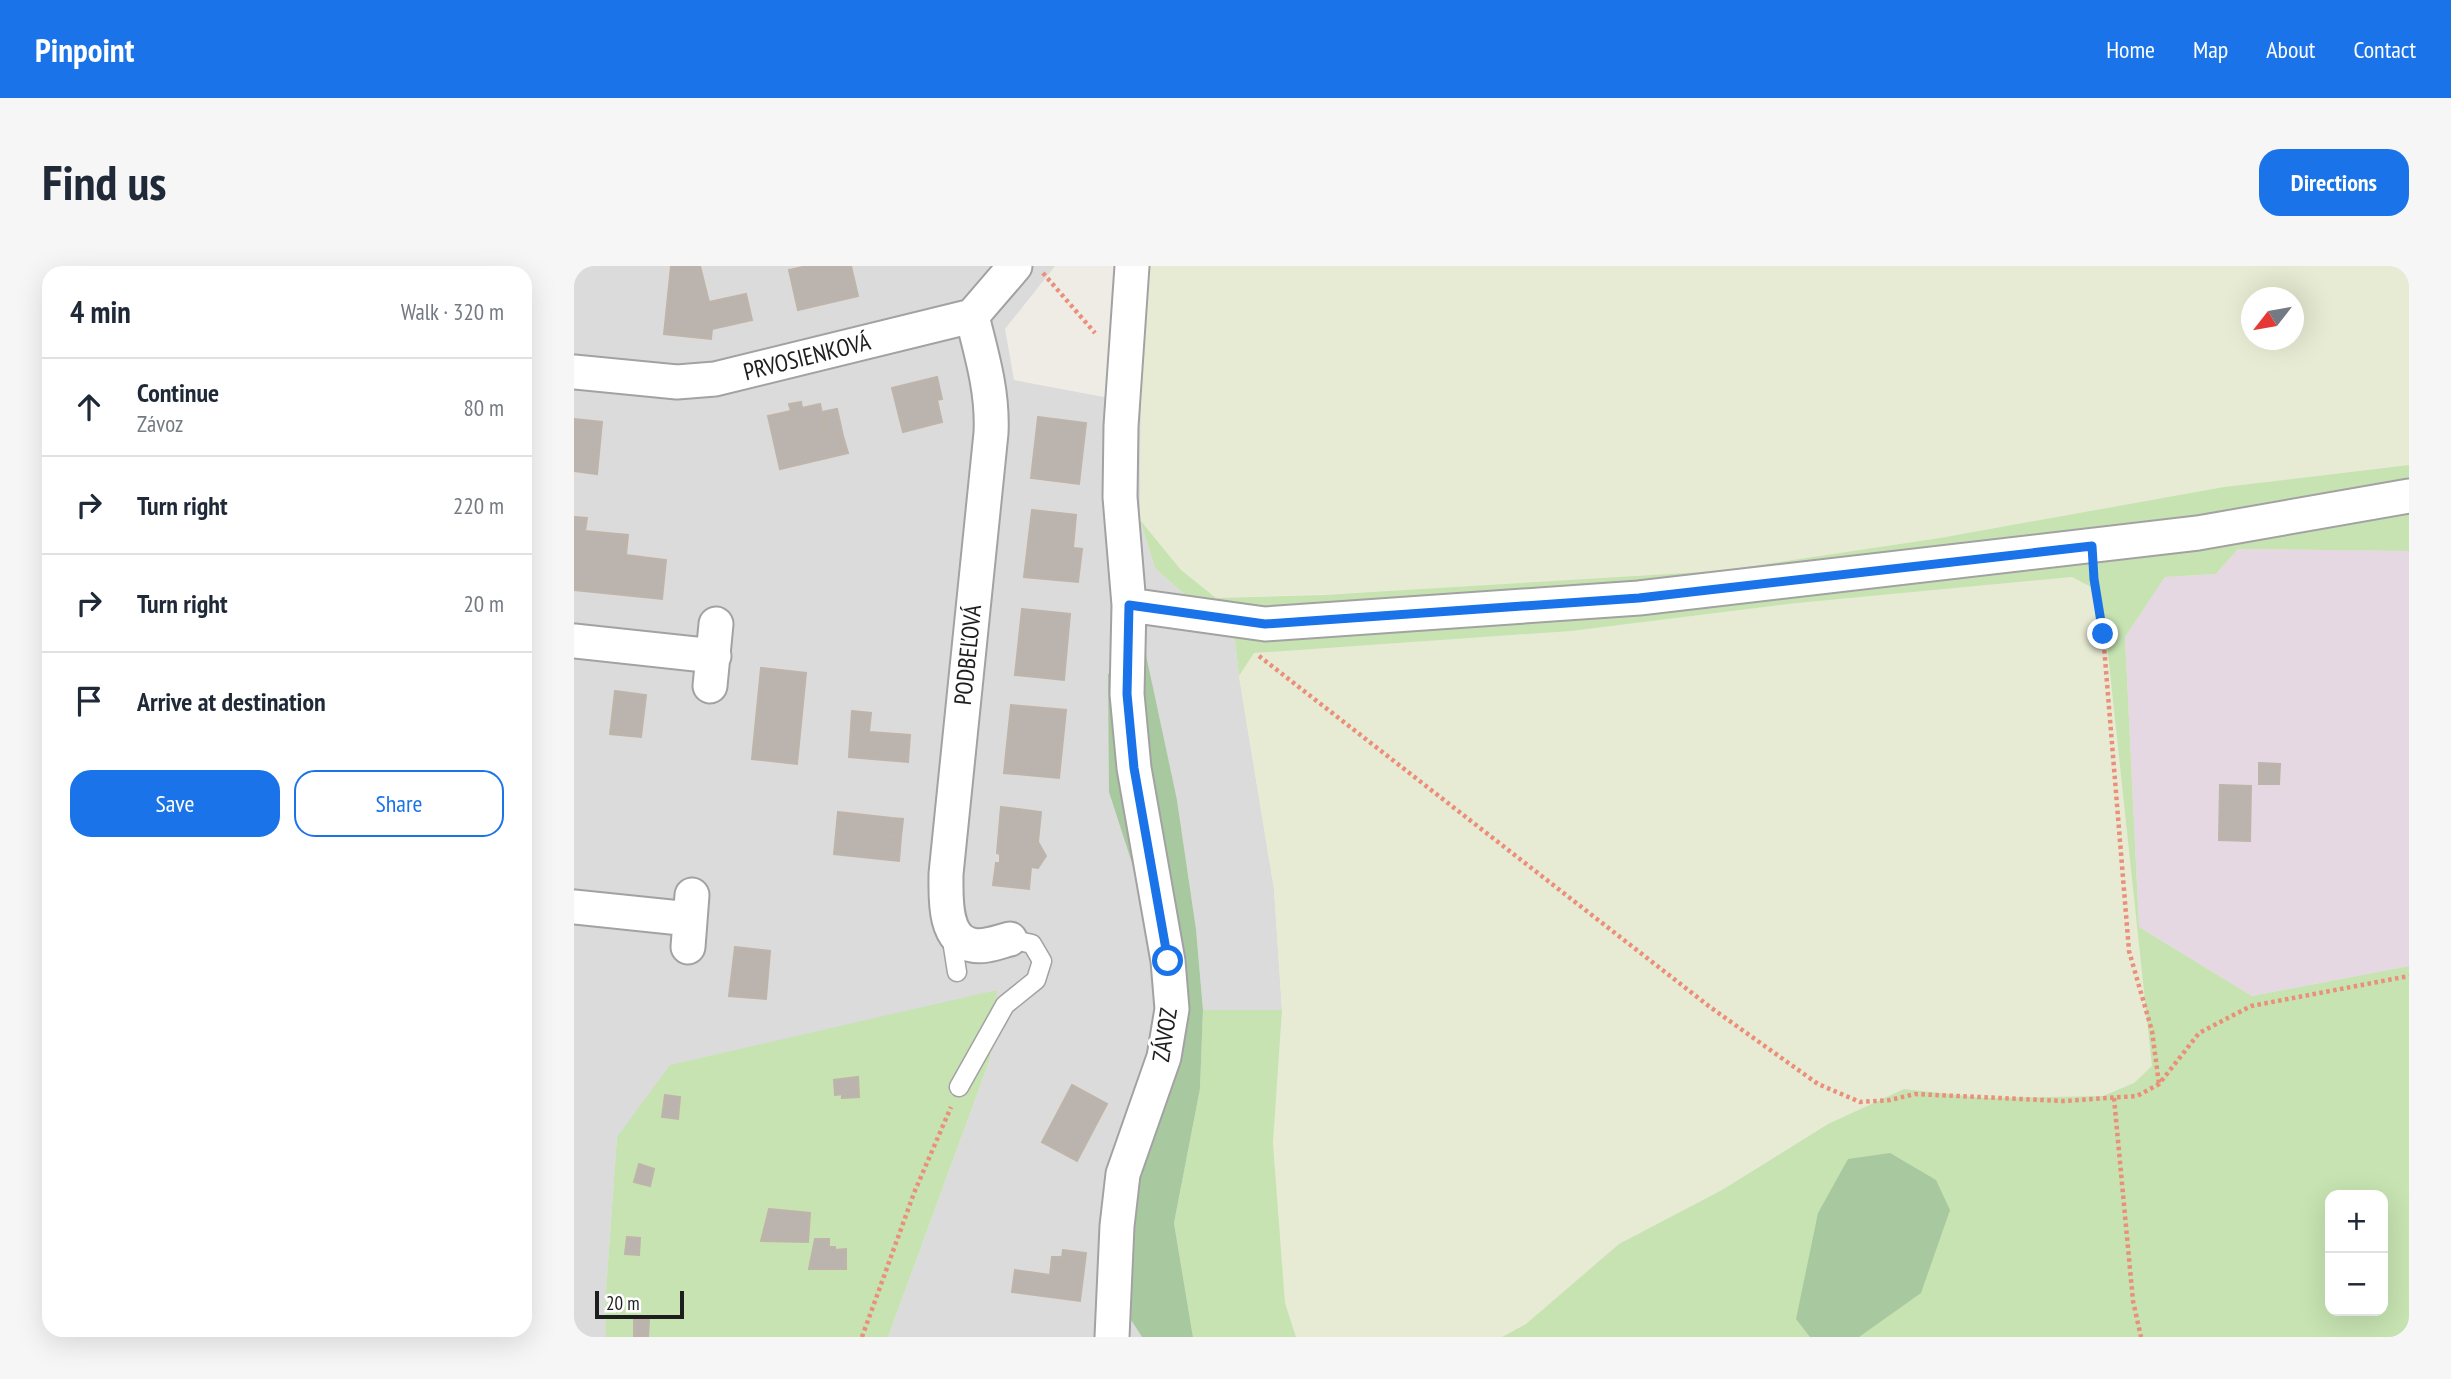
<!DOCTYPE html>
<html lang="en">
<head>
<meta charset="utf-8">
<style>
	body { margin:0; font-family:"PT Sans Narrow",sans-serif; background:#f6f6f7; color:#1f2937 }
	.controls { position:absolute; right:21px; bottom:21px; display:grid; overflow:hidden; border-radius:14px; box-shadow:0 7px 28px #0002 }
	.controls button { width:63px; height:63px; display:grid; place-items:center; padding:0; border:0; border-bottom:2px solid #e0e1e3; background:#fff; color:#1f2937; font:35px sans-serif }
	.compass { position:absolute; left:1667px; top:21px; width:63px; height:63px; border-radius:50%; background:#fff; box-shadow:0 7px 28px #0002; rotate:239deg }
	.scale { position:absolute; left:21px; bottom:18px; width:89px; box-sizing:border-box; padding-left:7px; border:4px solid #1e1e1e; border-top:0; font-size:19px; line-height:24px; white-space:nowrap; color:#1e1e1e; -webkit-text-stroke:5px #fff; paint-order:stroke }
	.stop { position:absolute; width:21px; height:21px; margin:-16px; border:5px solid #1a73e8; border-radius:50%; background:#fff }
	.stop.end { background:#1a73e8; border-color:#fff; box-shadow:0 2px 7px #0008 }
	.list { margin:0; padding:0; list-style:none }
	h2 { display:flex; justify-content:space-between; align-items:center; height:91px; margin:0; padding:0 28px; font-size:30px }
	h2 small { font-size:23px; font-weight:400; color:#747a83 }
	.list li { display:grid; grid-template-columns:46px 1fr auto; gap:21px; align-items:center; box-sizing:border-box; height:98px; padding:0 28px; border-top:2px solid #e0e1e3 }
	.list b { display:block; font-size:26px; white-space:nowrap }
	.list p { margin:0; font-size:23px; white-space:nowrap; color:#747a83 }
	.list em { font-size:23px; font-style:normal; color:#747a83 }
	.actions { display:flex; gap:14px; padding:21px 28px }
	.actions a { flex:1; padding:16px 0; border:2px solid #1a73e8; border-radius:21px; text-align:center; font-size:24px; color:#1a73e8 }
	.actions .main { background:#1a73e8; color:#fff }
	.icon { flex:none; width:38px; height:38px; fill:none; stroke:currentColor; stroke-width:2; stroke-linecap:round; stroke-linejoin:round }
	.map { position:relative; flex:none; width:1835px; height:1071px; overflow:hidden; border-radius:21px }
	header { display:flex; align-items:center; gap:42px; box-sizing:border-box; height:98px; padding:0 35px; background:#1a73e8; color:#fff }
	header strong { font-size:33px }
	nav { display:flex; gap:38px; margin-inline-start:auto; font-size:24px }
	.intro { display:flex; align-items:center; justify-content:space-between; box-sizing:border-box; height:168px; padding:0 42px }
	h1 { margin:0; font-size:49px }
	.button { padding:18px 32px; border-radius:21px; background:#1a73e8; color:#fff; font-size:24px; font-weight:700 }
	main { display:flex; gap:42px; padding:0 42px }
	aside { flex:1; background:#fff; border-radius:21px; box-shadow:0 7px 28px #0002 }
	.map>svg:first-child { display:block }
</style>
</head>
<body>
<header>
<strong>Pinpoint</strong>
<nav><a>Home</a><a>Map</a><a>About</a><a>Contact</a></nav>
</header>
<div class="intro"><h1>Find us</h1><a class="button">Directions</a></div>
<main>
<aside>
<h2>4 min<small>Walk · 320 m</small></h2>
<ul class="list">
<li><svg class="icon" aria-label="ahead" viewBox="0 0 24 24"><path d="M12 20V5M6 11l6-6 6 6"/></svg><div><b>Continue</b><p>Závoz</p></div><em>80 m</em></li>
<li><svg class="icon" aria-label="right" viewBox="0 0 24 24"><path d="M7 20v-9h11M14 6l5 5-5 5"/></svg><div><b>Turn right</b></div><em>220 m</em></li>
<li><svg class="icon" aria-label="right" viewBox="0 0 24 24"><path d="M7 20v-9h11M14 6l5 5-5 5"/></svg><div><b>Turn right</b></div><em>20 m</em></li>
<li><svg class="icon" aria-label="arrive" viewBox="0 0 24 24"><path d="M6 21V4h12l-3 4 3 4H6"/></svg><div><b>Arrive at destination</b></div></li>
</ul>
<div class="actions"><a class="main">Save</a><a>Share</a></div>
</aside>
<div class="map">
<svg width="1835" height="1071" viewBox="0 0 1835 1071">
	<rect width="100%" height="100%" fill="#eeece5"/>
	<!-- residential -->
	<path fill="#dcdbdb" d="M0,0H481L431,63L440,114L567,138L566,254L581,302L661,374L665,410L700,623L708,744H629L622,663L603,534L591,699L557,1054L568,1071H314L416,793L422,724L43,871L31,1039L32,1071H0Z"/>
	<!-- industrial -->
	<path fill="#e6d8e3" d="M1664,283L1835,285V700L1678,730L1565,661L1551,371L1591,311L1642,308Z"/>
	<!-- farmland -->
	<path fill="#e7ebd3" fill-rule="evenodd" d="M577,0H1835V199L1650,221L1366,272L1145,305L880,323L642,332L607,304L566,254L567,138ZM1678,32H1720V74H1678Z
		M1498,311L1519,322L1530,350L1579,800L1560,817L1529,830L1410,832L1330,823L1254,858L1148,924L1045,978L952,1058L928,1071H722L711,1037L699,877L708,744L700,623L665,410L680,387L997,365L1223,337Z"/>
	<!-- grass -->
	<path fill="#c6e3b1" fill-rule="evenodd" d="M1835,199V285L1664,283L1642,308L1591,311L1551,371L1565,661L1678,730L1835,700V1071H928L952,1058L1045,978L1148,924L1254,858L1330,823L1410,832L1529,830L1560,817L1578,800L1530,350L1519,322L1498,311L1223,337L997,365L680,387L665,410L661,374L581,302L566,254L607,304L642,332L749,329L1145,305L1366,272L1650,221ZM1756,929H1809V1045H1756Z
		M423,724L416,793L314,1071H32L31,1039L43,871L96,799Z
		M629,744H708L699,877L711,1037L722,1071H619L600,957L626,823Z"/>
	<!-- forest -->
	<path fill="#a8c99f" d="M572,389L603,534L622,663L629,744L626,823L600,957L619,1071H568L557,1054L559,923L591,699L535,526L534,408Z
		M1316,887L1362,914L1376,944L1347,1027L1285,1071H1236L1222,1053L1244,947L1274,893Z"/>
	<!-- building -->
	<path fill="#bbb4ae" stroke="#beb4a9" stroke-width="2" d="M97,0H126L135,36L172,28L178,54L138,63L137,73L90,68Z
		M233,0H277L284,30L224,44L215,4Z
		M363,111L368,133L363,134L368,156L329,166L318,122Z
		M227,136L228,142L246,138L254,173L269,170L274,187L206,203L194,150L217,145L215,138Z
		M263,143L269,170L254,173L248,146Z
		M464,151L512,157L505,218L457,212Z
		M0,153L28,156L23,208L0,205Z
		M458,244L502,249L499,282L508,283L504,316L450,311Z
		M0,251L13,252L11,265L54,269L52,289L92,294L88,333L0,324Z
		M448,343L496,348L490,414L441,409Z
		M187,402L232,407L223,498L178,493Z
		M41,425L72,429L67,471L36,468Z
		M437,439L492,444L485,512L430,507Z
		M278,445L297,447L295,466L336,469L334,496L275,491Z
		M1685,497L1706,498L1705,518H1685Z
		M1646,519L1677,520L1676,575L1645,574Z
		M427,541L467,546L464,576L472,590L464,602L457,601L455,623L419,619L422,597H426V588L423,587Z
		M264,546L317,552L315,570L327,571L325,595L260,588Z
		M317,552L329,553L327,571L315,570Z
		M161,681L196,685L192,733L155,730Z
		M284,811L285,831L268,832V828L261,829L260,814Z
		M498,819L533,838L503,895L468,876Z
		M91,829L106,831L104,853L88,851Z
		M65,898L80,903L76,920L60,916Z
		M195,943L236,947L234,976L187,975Z
		M53,971L66,972L65,989L51,988Z
		M241,973H255V981H261V984L272,983V1003H235Z
		M489,984L512,987L506,1035L438,1026L441,1004L476,1009L478,991H488Z
		M60,1053L75,1054L74,1071H60Z"/>
	<g fill="none" stroke-linecap="round" stroke-linejoin="round">
		<!-- lane casing -->
		<g stroke="#a2a2a2" stroke-width="21">
			<path id="lane" d="M377,668L383,706
				M385,821L431,739L462,714L468,695L458,678L436,673"/>
		</g>
		<!-- street casing -->
		<g stroke="#a2a2a2" stroke-width="37">
			<path id="street" d="M398,50C408,90 419,126 417,167L372,608C372,630 369,674 398,679C410,682 424,676 436,673
				M0,106L103,116L141,113L398,50L441,0
				M555,339L691,358L1065,332L1624,267L1835,230
				M0,375L140,390
				M136,420L142,358
				M0,641L116,653
				M114,681L118,629
				M538,1071L543,960L549,908L590,791L598,743L594,695L560,502L553,428L555,339L546,231L547,160L558,0"/>
		</g>
		<!-- path -->
		<path stroke="#eb8e7a" stroke-width="4.5" stroke-dasharray="3.5 3.5" stroke-linecap="butt" d="M469,7L521,67
			M1519,308L1529,368L1555,685L1578,765L1585,818
			M685,390L1136,741L1244,818L1286,836L1316,834L1341,828L1489,835L1563,830L1585,818L1625,767L1677,740L1835,710
			M1540,832L1559,1035L1567,1071
			M288,1071L340,927L377,841"/>
		<!-- lane -->
		<use href="#lane" stroke="#fff" stroke-width="18"/>
		<!-- street -->
		<use href="#street" stroke="#fff" stroke-width="33"/>
	</g>
	<g fill="none" stroke-linecap="round" stroke-linejoin="round">
		<!-- route -->
		<path stroke="#1a73e8" stroke-width="9" d="M594,695L560,502L553,428L555,339L691,358L1065,332L1518,280L1520,313L1529,368"/>
	</g>
	<g text-anchor="middle" stroke-width="6" stroke-linejoin="round" paint-order="stroke">
		<!-- street labels -->
		<g font-size="24" fill="#1e1e1e" stroke="#fff">
			<text transform="translate(233 91) rotate(-14)" y="8">PRVOSIENKOVÁ</text>
			<text transform="translate(394 389) rotate(-84)" y="8">PODBEĽOVÁ</text>
			<text transform="translate(591 769) rotate(-81)" y="8">ZÁVOZ</text>
		</g>
	</g>
</svg>
<div class="controls">
<button>+</button>
<button>−</button>
</div>
<svg class="compass" viewBox="-18 -18 36 36"><path d="M0-13l5 13h-10z" fill="#e53935"/><path d="M0 13l5-13h-10z" fill="#747a83"/></svg>
<div class="scale">20 m</div>
<div class="stop" style="left:594px;top:695px"></div>
<div class="stop end" style="left:1529px;top:368px"></div>
</div>
</main>
</body>
</html>
